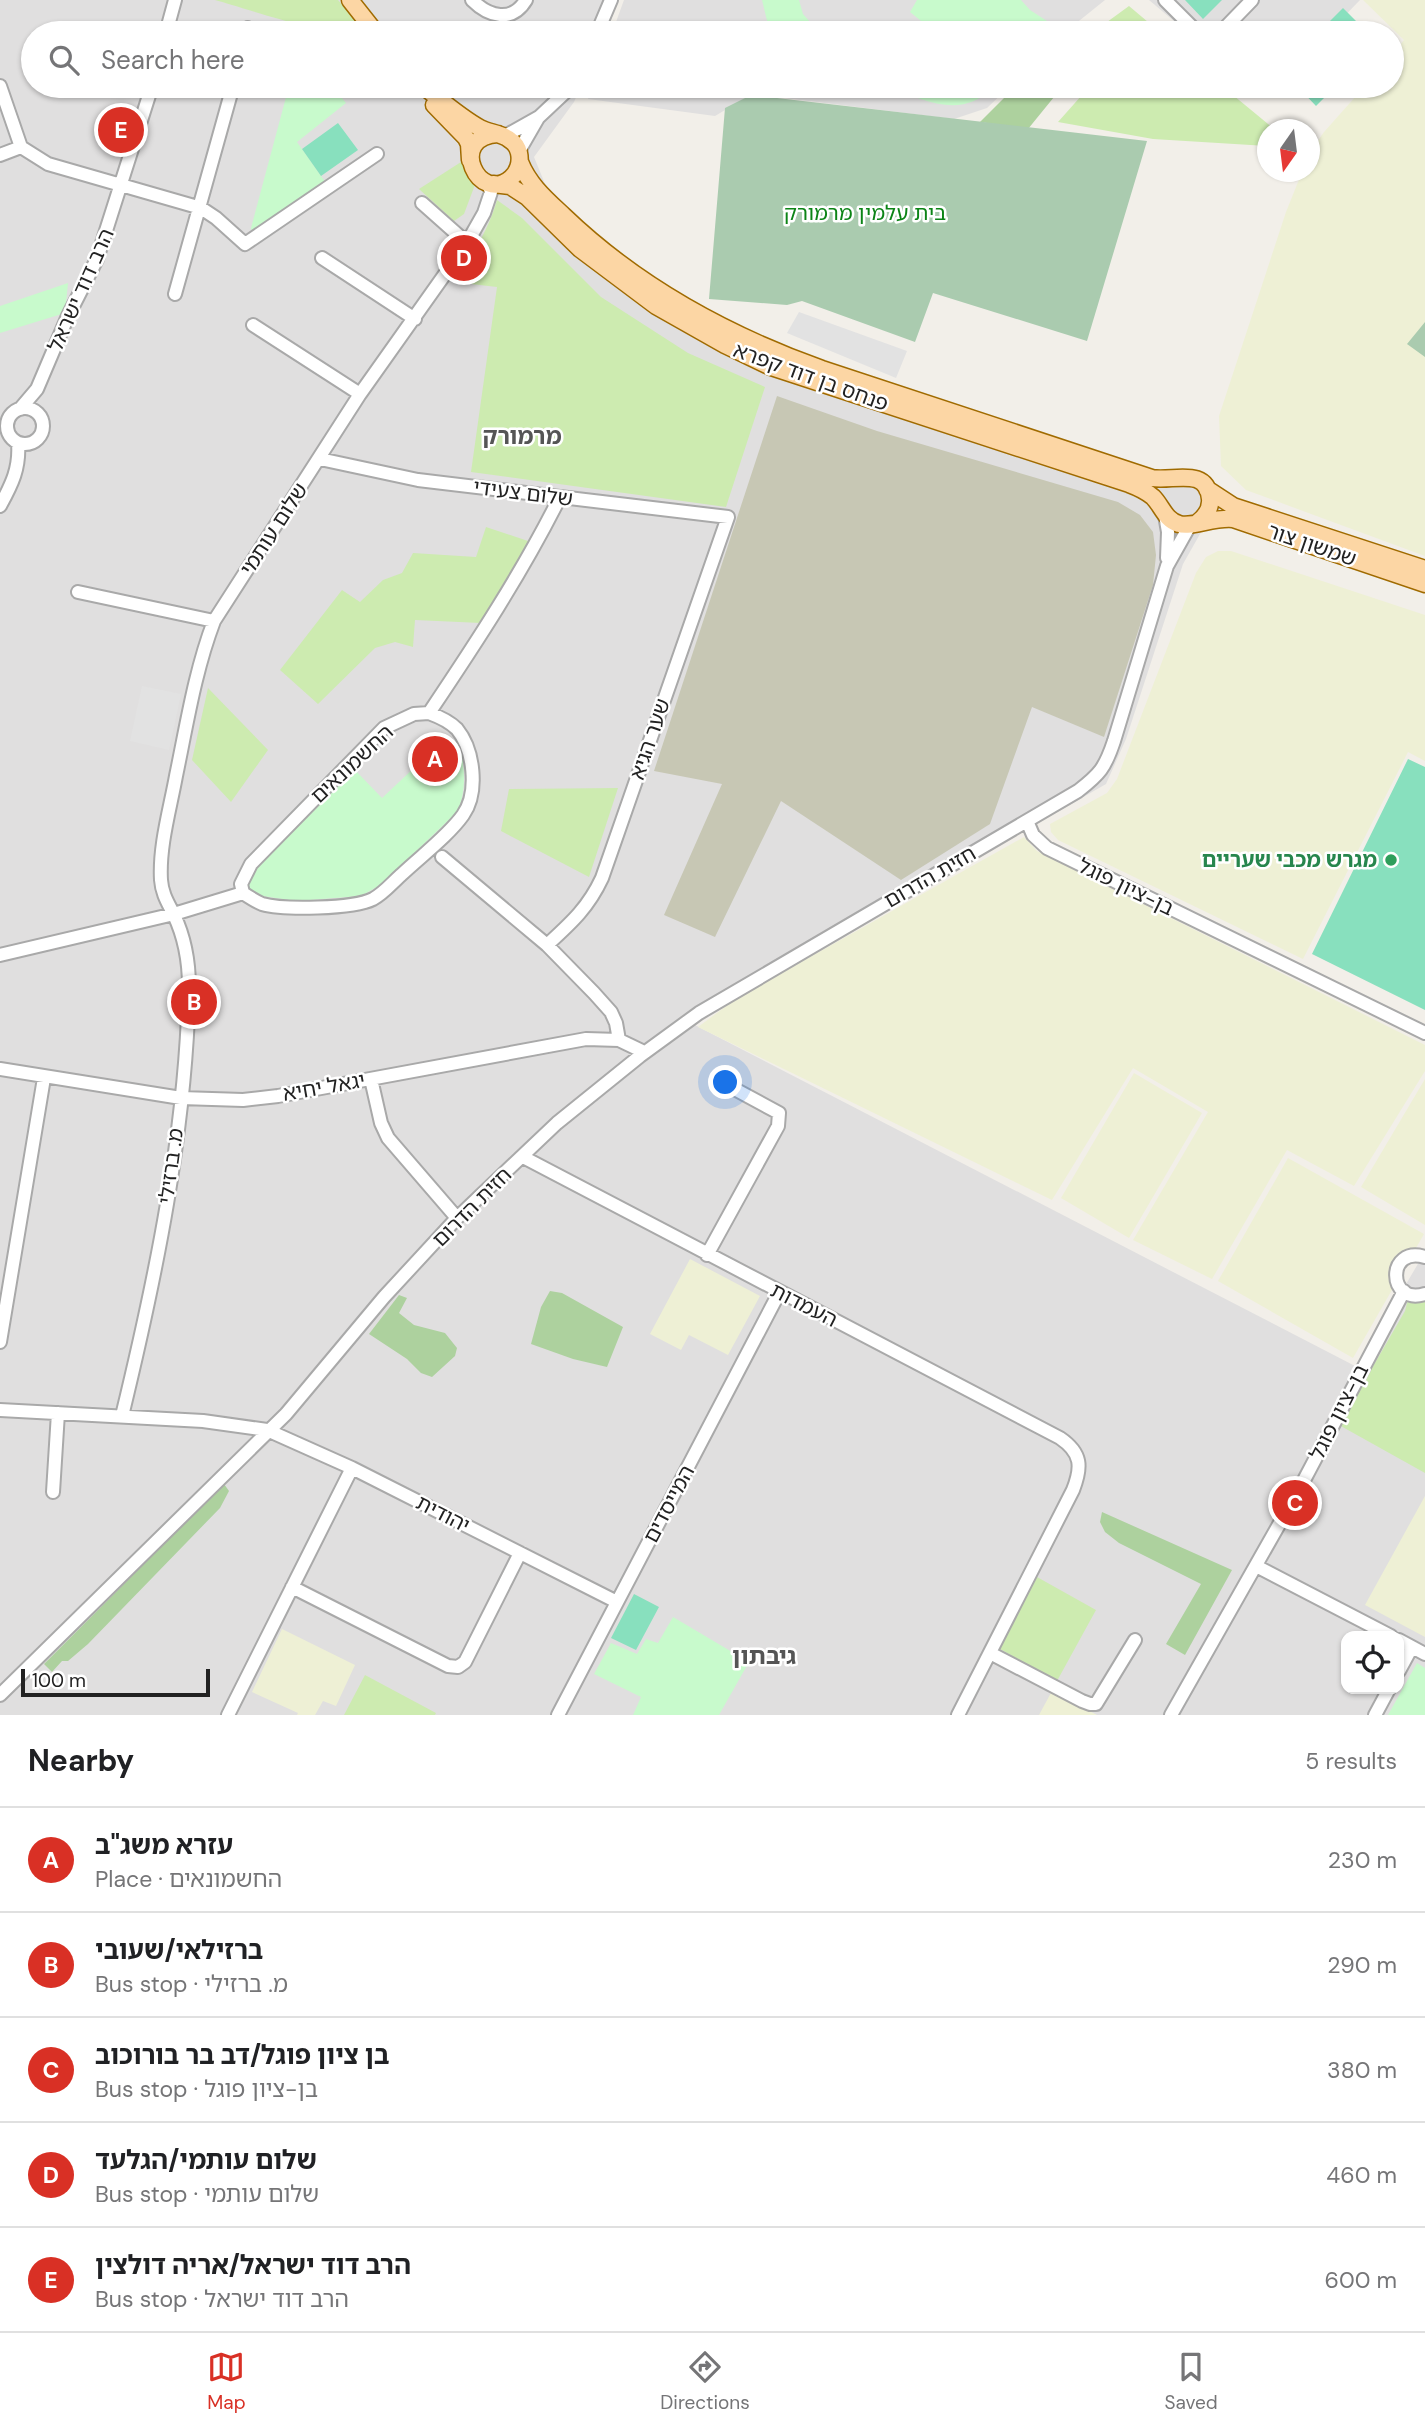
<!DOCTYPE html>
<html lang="en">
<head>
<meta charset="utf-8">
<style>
	body { margin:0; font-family:"DM Sans","Noto Sans Hebrew",sans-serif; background:#f6f6f6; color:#202124 }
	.controls { position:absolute; right:21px; bottom:21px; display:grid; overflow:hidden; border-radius:14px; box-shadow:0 2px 5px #0004 }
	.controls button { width:63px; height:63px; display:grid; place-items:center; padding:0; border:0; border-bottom:2px solid #e0e0e0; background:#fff; color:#202124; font:35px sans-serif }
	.compass { position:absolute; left:1257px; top:119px; width:63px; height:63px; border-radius:50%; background:#fff; box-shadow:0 2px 5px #0004; rotate:194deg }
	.scale { position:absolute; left:21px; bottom:18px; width:189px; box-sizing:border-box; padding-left:7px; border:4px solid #222; border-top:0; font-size:19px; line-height:24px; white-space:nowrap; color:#222; -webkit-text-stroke:5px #fff; paint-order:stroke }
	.you { position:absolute; left:726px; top:1083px; width:24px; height:24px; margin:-18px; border:5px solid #fff; border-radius:50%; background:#1a73e8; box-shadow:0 0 0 10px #1a73e833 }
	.badge { display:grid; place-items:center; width:46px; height:46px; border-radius:50%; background:#d93025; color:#fff; font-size:23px; font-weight:700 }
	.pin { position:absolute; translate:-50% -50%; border:4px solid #fff; box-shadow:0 2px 7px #0006 }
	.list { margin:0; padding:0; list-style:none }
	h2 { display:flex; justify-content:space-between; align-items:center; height:91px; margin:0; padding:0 28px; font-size:30px }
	h2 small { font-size:23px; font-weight:400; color:#757577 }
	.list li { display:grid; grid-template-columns:46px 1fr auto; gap:21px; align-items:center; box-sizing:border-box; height:105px; padding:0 28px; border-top:2px solid #e0e0e0 }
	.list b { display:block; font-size:26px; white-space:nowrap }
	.list p { margin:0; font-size:23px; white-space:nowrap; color:#757577 }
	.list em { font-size:23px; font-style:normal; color:#757577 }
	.icon { flex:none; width:38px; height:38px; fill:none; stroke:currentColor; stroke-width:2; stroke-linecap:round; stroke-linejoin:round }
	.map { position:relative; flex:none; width:1425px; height:1715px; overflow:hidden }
	.search { position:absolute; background:#fff; box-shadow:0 2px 5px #0004; left:21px; right:21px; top:21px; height:77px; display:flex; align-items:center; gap:18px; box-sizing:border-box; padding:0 24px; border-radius:38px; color:#757577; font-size:26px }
	.sheet { height:616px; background:#fff }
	nav { display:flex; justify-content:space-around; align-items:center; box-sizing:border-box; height:98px; border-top:2px solid #e0e0e0; background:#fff; font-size:19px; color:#757577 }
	nav a { display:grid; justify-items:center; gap:4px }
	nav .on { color:#d93025 }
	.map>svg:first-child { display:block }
</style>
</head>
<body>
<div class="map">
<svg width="1425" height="1715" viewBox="0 0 1425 1715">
	<rect width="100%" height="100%" fill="#f2efe9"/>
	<!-- residential -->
	<path fill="#e0dfdf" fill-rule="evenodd" d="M0,0H616L602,33H33V86H581L574,102L534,157L557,213L768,369L1157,476L1203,475L1218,486L1222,507L1200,534L1183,564L1126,739L1106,784L691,1023L1357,1367L1425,1252V1715H0ZM1346,1636H1399V1689H1346Z
		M624,0H1105L1064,33H612Z
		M1149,0H1360L1328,33H1188Z
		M593,86H1010L987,108L954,119L752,94L715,116L588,99Z"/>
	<!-- construction -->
	<path fill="#c7c7b4" d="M777,396L877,431L1118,502L1140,515L1153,532L1156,555L1153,585L1104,737L1032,707L990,824L901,880L781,801L715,937L664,915L722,784L654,771Z"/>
	<!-- farmland -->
	<path fill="#eef0d5" d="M1363,0H1425V556L1246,490L1221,466L1219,416L1286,212L1302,172H1310V152L1324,132L1365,86H1392V55L1404,40Z
		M1218,551H1231L1425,615V761L1408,752L1303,959L1058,840L1051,832L1050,824L1107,793L1117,779L1196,573L1206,557Z
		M1024,837L1037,851L1425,1045V1071L1354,1186L1287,1150L1212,1279L1133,1240L1208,1112L1133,1068L1052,1200L698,1027L737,998Z
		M1134,1073L1202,1113L1129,1238L1061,1198Z
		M1425,1079V1225L1361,1187Z
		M1288,1158L1424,1234L1353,1358L1218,1281Z
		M690,1259L760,1296L728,1355L689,1335L681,1350L650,1334Z
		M1425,1496V1637L1365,1605Z
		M282,1629L355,1665L336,1706L323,1701L315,1715H297L298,1713L252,1692Z
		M1052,1691L1097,1715H1039Z"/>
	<!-- grass -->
	<path fill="#cdebb0" d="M215,0H338L364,30C344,43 242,7 215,0Z
		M1129,6L1161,33H1092Z
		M1090,86H1222L1274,129L1268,130L1267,146L1153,139L1058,122Z
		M461,162L476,182L464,214L454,221L419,189Z
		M497,200L522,218L601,297L688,353L765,387L726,507L471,472L497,287L454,282C472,256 488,231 497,200Z
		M486,527L531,542L481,623L415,620L413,647L395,642L375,648L318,704L280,670L342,590L360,602L383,580L402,573L413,553L476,557Z
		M208,688L268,750L231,802L192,760Z
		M618,788L589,877L501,831L509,789Z
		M1408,1299L1425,1300V1473L1339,1425L1405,1311Z
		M1037,1577L1096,1610L1057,1681L1000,1649Z
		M365,1675L436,1713L435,1715H344Z"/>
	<!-- forest -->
	<path fill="#add19e" d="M1016,86H1063L1028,129L980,122Z
		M550,1291L562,1293L623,1327L607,1367L573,1359L531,1344L541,1307Z
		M399,1295L407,1298L399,1313L414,1325L445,1333L457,1348L455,1356L432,1377L421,1373L407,1359L369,1334Z
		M224,1484L229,1491L220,1508L88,1644L68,1661H62L52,1672L44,1664Z
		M1102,1512L1232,1570L1185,1655L1166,1644L1201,1584L1119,1543L1105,1532L1100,1522Z"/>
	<!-- cemetery -->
	<path fill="#aacbaf" d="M751,95L1147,141L1087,341L933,293L915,342L802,301L787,305L709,299L725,108Z
		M1425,322V357L1407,344Z"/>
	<!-- park -->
	<path fill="#c8facc" d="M762,0H799L803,14L820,33H770Z
		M917,0H1021L1030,10L1050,23L1041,33H936L910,12Z
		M289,86H332L346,103L297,142L326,183L252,233L251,228Z
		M897,86H994C964,119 928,102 893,89Z
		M68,283L65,313L0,333V306Z
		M461,750C465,772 466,790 458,811L382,884L361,896L296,901L262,896L249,889L248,884L256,868L355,770L382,798L415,767L430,784Z
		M673,1617L749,1662L719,1715H633L641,1697L594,1674L611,1643L637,1654L646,1639L658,1643Z
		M1417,1663L1425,1668V1715H1388Z"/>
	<!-- pitch -->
	<path fill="#88e0be" d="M1185,0H1222L1203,19Z
		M1343,8L1368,33H1318Z
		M1297,86H1336L1316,106Z
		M338,123L358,150L321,176L302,149Z
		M1408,759L1425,767V1010L1312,954Z
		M634,1594L659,1607L636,1650L611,1638Z"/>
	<!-- parking -->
	<path fill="#e2e2e2" d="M799,312L907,351L896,378L787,333Z
		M142,686L181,694L169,750L130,741Z"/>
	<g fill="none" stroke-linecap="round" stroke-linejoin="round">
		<!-- minor casing -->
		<g stroke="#a9a9a9" stroke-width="16">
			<path id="minor" d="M472,0C489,17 512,23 526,0
				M1165,0L1198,33
				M166,33L175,0
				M247,33L248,28
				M597,33L611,0
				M1220,33L1252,0
				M0,86L21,147
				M505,136L539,117L572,86
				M21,147L48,164L201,208L216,218L245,244L377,154
				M519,151L538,118
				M0,155L21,147
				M422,203L467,243
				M322,258L415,319
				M175,294L233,86
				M253,325L360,394
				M7 426a18 18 0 1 1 36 0a18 18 0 1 1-36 0Z
				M20,409L37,389L68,316L97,259L152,86
				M320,459L418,480L728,517L602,878C588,908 571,923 547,945
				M0,506C12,484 20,468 18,443
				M1165,515L1168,532L1167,558
				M78,592L214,621
				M429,713C440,717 449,721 457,729C474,750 479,792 463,815C448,836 421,856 401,875C392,883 384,893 373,899C353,909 283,910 262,904C255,901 249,897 243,893L241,884L251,864L384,728L414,714Z
				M429,713C476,643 522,573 560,497
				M1027,821L1033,835L1047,848L1425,1033
				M442,857L547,945L594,993L611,1012L616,1023L619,1040
				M0,955L174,914L243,893
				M0,1069L181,1098L243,1100L278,1096L586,1039L619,1040L644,1052
				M371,1079L381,1123L388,1138L457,1218
				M523,1157L1060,1438C1082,1453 1082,1467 1073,1490L958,1715
				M707,1255L778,1126L779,1113L729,1086
				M1425,1257C1386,1245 1387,1306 1425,1294
				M0,1342L44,1078
				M0,1410L203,1421L267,1430L352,1468L617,1602
				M122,1416C156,1276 186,1131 189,987C189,961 185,938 174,915C168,903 162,894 161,880C159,846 170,809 176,776C187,723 195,671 214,621L360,394L467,243L484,213L491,192L488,183
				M53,1492L58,1413
				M1256,1566L1391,1636
				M292,1587L448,1666L458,1667L465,1662L520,1553
				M1399,1640L1425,1654
				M990,1653L1082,1701L1090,1704H1096L1135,1640
				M1399,1671L1412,1647
				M0,1695L286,1414L384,1297L457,1218L557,1123L640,1056L699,1013L1078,791C1100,774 1105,768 1114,741L1167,566L1190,525
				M228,1715L352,1468
				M558,1715L779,1293
				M1171,1715L1302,1484L1404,1291
				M1375,1715L1389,1689"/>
		</g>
		<!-- major casing -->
		<g stroke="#a06b00" stroke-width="19">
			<path id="major" d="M350,0L376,33
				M423,86C441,100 460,117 480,128C489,133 502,133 510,140C515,143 518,148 519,153C521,162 518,172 511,178C479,206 446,137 498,134
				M434,105L466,138L469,144L470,160
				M520,162C529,185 547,200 564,216C637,286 727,335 822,369L1152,478C1172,482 1207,466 1210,499C1211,509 1205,517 1197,523
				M493,184L510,186L527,197L580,249L656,306L725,345L771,367L1129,484C1137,487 1146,491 1153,497C1162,506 1165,520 1179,524C1191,528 1214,517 1233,519L1425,584
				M1207,489L1233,506L1425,569"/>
		</g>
		<!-- minor -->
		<use href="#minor" stroke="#fff" stroke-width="12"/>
		<!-- major -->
		<use href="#major" stroke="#fcd6a4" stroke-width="16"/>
	</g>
	<!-- markers -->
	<circle fill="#2e9e5b" stroke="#fff" stroke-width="2.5" cx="1391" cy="860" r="7"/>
	<g text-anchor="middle" stroke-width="5" stroke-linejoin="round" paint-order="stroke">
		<!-- park labels -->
		<g font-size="21" fill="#0c8416" stroke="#fff">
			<text x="865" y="220">בית עלמין מרמורק</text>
		</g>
		<!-- street labels -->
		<g font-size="21" fill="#222" stroke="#fff">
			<text transform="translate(81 290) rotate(-66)" y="7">הרב דוד ישראל</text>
			<text transform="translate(811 377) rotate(20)" y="7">פנחס בן דוד קפרא</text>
			<text transform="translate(523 493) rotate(7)" y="7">שלום צעידי</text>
			<text transform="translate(274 529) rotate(-57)" y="7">שלום עותמי</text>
			<text transform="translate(1312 545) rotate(19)" y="7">שמשון צור</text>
			<text transform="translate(650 739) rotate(-71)" y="7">שער הגיא</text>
			<text transform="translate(352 764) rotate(-43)" y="7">החשמונאים</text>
			<text transform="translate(930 877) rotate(-30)" y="7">חזית הדרום</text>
			<text transform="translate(1126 887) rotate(26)" y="7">בן-ציון פוגל</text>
			<text transform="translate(324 1087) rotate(-10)" y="7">יגאל יחיא</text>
			<text transform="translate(171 1166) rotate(-82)" y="7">מ. ברזילי</text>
			<text transform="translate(472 1207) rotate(-45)" y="7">חזית הדרום</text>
			<text transform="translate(804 1305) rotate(27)" y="7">העמדות</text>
			<text transform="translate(1339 1412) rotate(-63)" y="7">בן-ציון פוגל</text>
			<text transform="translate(669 1504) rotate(-62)" y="7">המייסדים</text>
			<text transform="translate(443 1514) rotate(27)" y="7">יהודית</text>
		</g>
		<!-- leisure labels -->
		<g font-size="21" font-weight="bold" fill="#27864d" stroke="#fff" text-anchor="end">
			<text x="1377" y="867">מגרש מכבי שעריים</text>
		</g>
		<!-- neighbourhood labels -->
		<g font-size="23" font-weight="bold" fill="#555" stroke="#fff">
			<text x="522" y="444">מרמורק</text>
		</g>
		<!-- quarter labels -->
		<g font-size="24" font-weight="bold" fill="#555" stroke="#fff">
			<text x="764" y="1664">גיבתון</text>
		</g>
	</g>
</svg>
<div class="controls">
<button><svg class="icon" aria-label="locate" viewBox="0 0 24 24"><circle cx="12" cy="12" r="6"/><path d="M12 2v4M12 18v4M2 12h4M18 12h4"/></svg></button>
</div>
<svg class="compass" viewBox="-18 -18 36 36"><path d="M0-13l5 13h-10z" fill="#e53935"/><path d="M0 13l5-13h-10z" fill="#757577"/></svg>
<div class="scale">100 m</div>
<div class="you"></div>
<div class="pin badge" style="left:435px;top:759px">A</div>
<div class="pin badge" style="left:194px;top:1002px">B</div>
<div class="pin badge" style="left:1295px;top:1503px">C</div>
<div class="pin badge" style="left:464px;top:258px">D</div>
<div class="pin badge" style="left:121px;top:130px">E</div>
<div class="search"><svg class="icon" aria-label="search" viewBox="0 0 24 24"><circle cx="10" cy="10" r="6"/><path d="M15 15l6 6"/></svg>Search here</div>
</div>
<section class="sheet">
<h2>Nearby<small>5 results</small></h2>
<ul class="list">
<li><span class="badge">A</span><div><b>עזרא משג&quot;ב</b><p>Place · החשמונאים</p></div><em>230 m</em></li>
<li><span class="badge">B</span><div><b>ברזילאי/שעובי</b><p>Bus stop · מ. ברזילי</p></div><em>290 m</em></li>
<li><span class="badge">C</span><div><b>בן ציון פוגל/דב בר בורוכוב</b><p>Bus stop · בן-ציון פוגל</p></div><em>380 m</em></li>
<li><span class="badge">D</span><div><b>שלום עותמי/הגלעד</b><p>Bus stop · שלום עותמי</p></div><em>460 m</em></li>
<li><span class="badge">E</span><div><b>הרב דוד ישראל/אריה דולצין</b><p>Bus stop · הרב דוד ישראל</p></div><em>600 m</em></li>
</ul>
</section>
<nav>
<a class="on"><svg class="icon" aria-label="map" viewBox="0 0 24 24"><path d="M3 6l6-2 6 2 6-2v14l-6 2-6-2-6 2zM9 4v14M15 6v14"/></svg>Map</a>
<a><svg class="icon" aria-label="directions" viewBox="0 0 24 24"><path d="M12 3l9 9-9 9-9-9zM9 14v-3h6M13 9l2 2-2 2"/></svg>Directions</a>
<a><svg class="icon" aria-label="saved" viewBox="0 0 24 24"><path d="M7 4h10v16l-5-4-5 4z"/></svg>Saved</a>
</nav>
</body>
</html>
